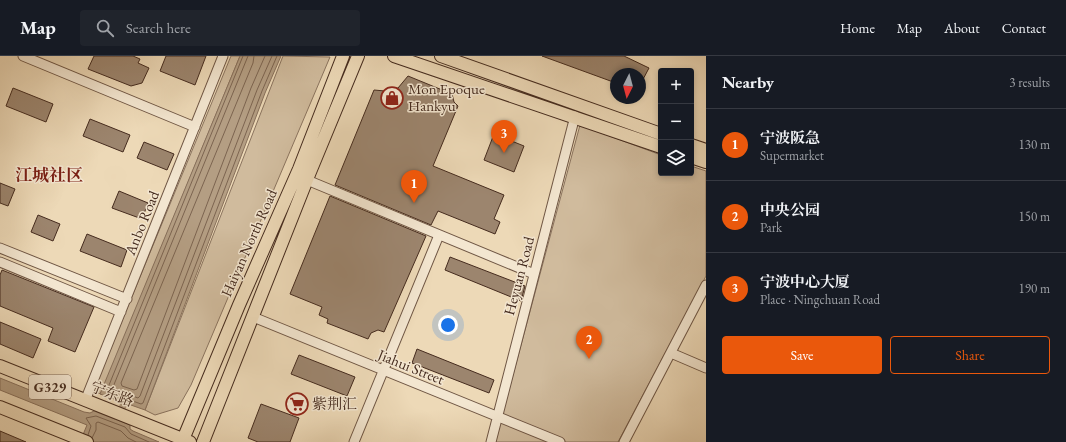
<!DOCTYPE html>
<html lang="en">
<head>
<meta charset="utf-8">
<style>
	body { margin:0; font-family:"EB Garamond","Noto Serif SC",serif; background:#20242c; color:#f1f3f6 }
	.controls { position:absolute; right:12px; top:12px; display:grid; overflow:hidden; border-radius:4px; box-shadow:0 2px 6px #0003 }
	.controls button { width:36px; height:36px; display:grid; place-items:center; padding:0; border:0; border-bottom:1px solid #363941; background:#171b24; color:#f1f3f6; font:20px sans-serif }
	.compass { position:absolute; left:610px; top:12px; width:36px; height:36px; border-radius:50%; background:#171b24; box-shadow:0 2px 6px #0003; rotate:186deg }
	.you { position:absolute; left:448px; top:269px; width:14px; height:14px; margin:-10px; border:3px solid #fff; border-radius:50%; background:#1a73e8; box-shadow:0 0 0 6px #1a73e833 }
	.badge { display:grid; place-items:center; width:26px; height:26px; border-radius:50%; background:#ea580c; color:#fff; font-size:13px; font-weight:700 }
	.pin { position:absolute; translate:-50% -33px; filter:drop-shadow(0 1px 2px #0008) }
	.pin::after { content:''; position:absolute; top:21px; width:14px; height:12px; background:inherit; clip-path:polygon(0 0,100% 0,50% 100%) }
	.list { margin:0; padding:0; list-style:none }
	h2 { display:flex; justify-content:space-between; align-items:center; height:52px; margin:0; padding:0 16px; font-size:17px }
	h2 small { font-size:13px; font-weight:400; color:#9ea1a6 }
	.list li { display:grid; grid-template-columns:26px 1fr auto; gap:12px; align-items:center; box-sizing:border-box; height:72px; padding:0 16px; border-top:1px solid #363941 }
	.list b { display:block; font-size:15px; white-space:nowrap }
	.list p { margin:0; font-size:13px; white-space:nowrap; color:#9ea1a6 }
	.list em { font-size:13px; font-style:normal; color:#9ea1a6 }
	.actions { display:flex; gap:8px; padding:12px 16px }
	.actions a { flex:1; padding:9px 0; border:1px solid #ea580c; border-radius:4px; text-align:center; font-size:14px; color:#ea580c }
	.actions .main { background:#ea580c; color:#fff }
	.icon { flex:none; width:22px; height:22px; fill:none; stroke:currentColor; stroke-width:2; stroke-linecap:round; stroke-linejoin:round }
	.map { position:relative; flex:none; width:706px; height:386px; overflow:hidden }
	header { display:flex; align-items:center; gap:24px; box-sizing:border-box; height:56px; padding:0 20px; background:#171b24; border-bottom:1px solid #363941 }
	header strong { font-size:19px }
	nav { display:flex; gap:22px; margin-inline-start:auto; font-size:14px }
	.search { width:280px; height:36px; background:#20242c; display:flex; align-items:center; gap:10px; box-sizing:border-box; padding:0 14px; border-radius:4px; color:#9ea1a6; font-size:15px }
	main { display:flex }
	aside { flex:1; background:#171b24 }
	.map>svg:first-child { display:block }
</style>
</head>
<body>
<header>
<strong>Map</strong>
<div class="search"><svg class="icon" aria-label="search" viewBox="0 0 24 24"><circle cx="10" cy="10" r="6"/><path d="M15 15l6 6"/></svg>Search here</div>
<nav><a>Home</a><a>Map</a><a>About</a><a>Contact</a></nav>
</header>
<main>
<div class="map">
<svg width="706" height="386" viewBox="0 0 706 386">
	<rect width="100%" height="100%" fill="#edd9b7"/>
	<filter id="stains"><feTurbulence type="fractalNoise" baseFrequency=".005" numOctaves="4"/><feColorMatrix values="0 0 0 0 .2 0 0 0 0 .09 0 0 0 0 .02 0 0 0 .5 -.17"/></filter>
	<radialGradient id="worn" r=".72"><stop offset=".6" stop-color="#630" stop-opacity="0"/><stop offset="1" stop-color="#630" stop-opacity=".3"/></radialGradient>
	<!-- green -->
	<path fill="#d0bb9d" stroke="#8a735e" d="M231,0H240L101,338L93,335Z
		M283,0L330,1L191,329L178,352L155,359L145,354Z
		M580,69L661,99V117H691V110L706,115V220L618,386H495Z"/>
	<!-- water -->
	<path fill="#b49e83" stroke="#88705b" d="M240,0H281L265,37L145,354L100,338Z
		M0,322L84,356L90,357L94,355L130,369V373L133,375L159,386H80L87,369L0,334Z"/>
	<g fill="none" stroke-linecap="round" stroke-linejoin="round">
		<!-- shore -->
		<path stroke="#7c6450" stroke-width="1" d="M243,0L107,334L108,336L141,348L143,347L262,35L277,0
			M248,0L113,331L114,333L138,342L140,340L257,34L272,0
			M254,0L253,7L121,327L122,330L134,334L137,333L251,32L265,0
			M88,379L91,370L86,362L96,360L125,371L131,378L149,386
			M92,382L96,374V367L98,366L121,375L128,382L136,386"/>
		<!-- canal -->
		<path stroke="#b49e83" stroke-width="7" d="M118,361L128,339"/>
	</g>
	<!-- building -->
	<path fill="#9c856e" stroke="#452b1e" d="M94,0H133L140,3L138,7L149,12L142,27L131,30L88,13Z
		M166,0H206L195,29L160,15Z
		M542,0H624L649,12L640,29V18H616V27Z
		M408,20L452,38L454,46L458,50L433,110L504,139L494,163L500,166L495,178L438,155L431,169L335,129L374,34L385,35L398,32Z
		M13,32L53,48L46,66L6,50Z
		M90,63L130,79L123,96L83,80Z
		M494,78L524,90L514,116L484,104Z
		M144,86L174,98L167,114L137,102Z
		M0,127L15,133L8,150L0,147Z
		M119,135L148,147L142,163L112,152Z
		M330,140L426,180L384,276L378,274L371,277L368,283L327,267L328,263L319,259L322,251L290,238Z
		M38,159L60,168L53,185L31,176Z
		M87,178L127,194L121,211L80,195Z
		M450,201L525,230L521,245L445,214Z
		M2,214L94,251L75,296L48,285L53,272L0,250V219Z
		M0,266L41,283L33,302L0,288Z
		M417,293L494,324L489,337L412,307Z
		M299,299L355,321L347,340L291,318Z
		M261,348L299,362L290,386H258L248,382Z
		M0,375L26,386H0Z"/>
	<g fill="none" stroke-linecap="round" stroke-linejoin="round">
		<!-- minor casing -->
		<g stroke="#6f5644" stroke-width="11">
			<path id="minor" d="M23,0L195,71
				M307,124L534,218
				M0,192L127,243
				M0,206L121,256
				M253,261L560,386
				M671,297L706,312
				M85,345L223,0
				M354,386L439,179
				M491,386L575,60
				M624,386L706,229"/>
		</g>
		<!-- major casing -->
		<g stroke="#452b1e" stroke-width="14">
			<path id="major" d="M394,0L661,91
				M441,0L661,78
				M691,89L706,94
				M691,101L706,106
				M0,310L190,386
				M0,351L87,386
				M182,386L239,249L299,113L343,0
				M203,386L310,116L358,0"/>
		</g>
		<!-- minor -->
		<use href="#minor" stroke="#f3e6d0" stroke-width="9"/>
		<!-- major -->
		<use href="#major" stroke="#edd9b7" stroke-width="12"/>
	</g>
	<!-- icons -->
	<defs>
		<g id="shop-ring" transform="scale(1.15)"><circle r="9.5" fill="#f3e6d0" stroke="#8f2418" stroke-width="1.5"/><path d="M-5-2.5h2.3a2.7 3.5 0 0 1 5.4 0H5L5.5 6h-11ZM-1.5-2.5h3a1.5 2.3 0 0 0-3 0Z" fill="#8f2418"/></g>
		<g id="supermarket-ring" transform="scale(1.15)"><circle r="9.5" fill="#f3e6d0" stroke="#8f2418" stroke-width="1.5"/><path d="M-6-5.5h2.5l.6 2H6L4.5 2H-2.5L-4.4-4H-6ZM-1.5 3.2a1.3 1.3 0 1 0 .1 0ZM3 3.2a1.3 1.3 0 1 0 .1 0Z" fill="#8f2418"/></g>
	</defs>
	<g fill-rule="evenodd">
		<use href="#shop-ring" x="392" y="42"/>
		<use href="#supermarket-ring" x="297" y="348"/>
	</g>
	<g text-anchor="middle" stroke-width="3" stroke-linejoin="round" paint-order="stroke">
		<!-- shield labels -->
		<rect fill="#f3e6d0" stroke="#796353" stroke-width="1" x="29" y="319" width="42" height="24" rx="3"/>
		<g font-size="14" font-weight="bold" fill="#452b1e">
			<text x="50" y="336">G329</text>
		</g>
		<!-- poi labels -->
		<g font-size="15" fill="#452b1e" stroke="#f3e6d0" text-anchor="start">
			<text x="408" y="38">Mon Epoque<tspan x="408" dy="17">Hankyu</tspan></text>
			<text x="312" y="353">紫荆汇</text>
		</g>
		<!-- street labels -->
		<g font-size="15" fill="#452b1e" stroke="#f3e6d0">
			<text transform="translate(142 167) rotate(-68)" y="5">Anbo Road</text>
			<text transform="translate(249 187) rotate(-66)" y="5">Haiyan North Road</text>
			<text transform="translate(519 220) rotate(-75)" y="5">Heyuan Road</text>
			<text transform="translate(411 311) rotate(22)" y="5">Jiahui Street</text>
			<text transform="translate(112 338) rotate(21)" y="5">宁东路</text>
		</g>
		<!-- quarter labels -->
		<g font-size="17" font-weight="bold" fill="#7a1f14" stroke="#f3e6d0">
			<text x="49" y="125">江城社区</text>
		</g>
	</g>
	<rect width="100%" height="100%" filter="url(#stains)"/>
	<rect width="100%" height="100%" fill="url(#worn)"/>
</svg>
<div class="controls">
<button>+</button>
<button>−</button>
<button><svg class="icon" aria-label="layers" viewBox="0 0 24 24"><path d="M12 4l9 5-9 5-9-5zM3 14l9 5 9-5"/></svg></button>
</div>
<svg class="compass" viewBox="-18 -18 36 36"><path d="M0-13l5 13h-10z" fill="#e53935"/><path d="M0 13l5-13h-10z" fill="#9ea1a6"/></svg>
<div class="you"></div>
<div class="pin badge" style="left:414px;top:147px">1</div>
<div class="pin badge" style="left:589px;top:303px">2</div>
<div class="pin badge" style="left:504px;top:97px">3</div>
</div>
<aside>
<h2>Nearby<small>3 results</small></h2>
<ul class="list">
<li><span class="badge">1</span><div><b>宁波阪急</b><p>Supermarket</p></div><em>130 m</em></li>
<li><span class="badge">2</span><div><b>中央公园</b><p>Park</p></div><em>150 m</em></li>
<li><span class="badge">3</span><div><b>宁波中心大厦</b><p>Place · Ningchuan Road</p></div><em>190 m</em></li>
</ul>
<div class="actions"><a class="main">Save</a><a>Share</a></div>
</aside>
</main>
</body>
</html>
